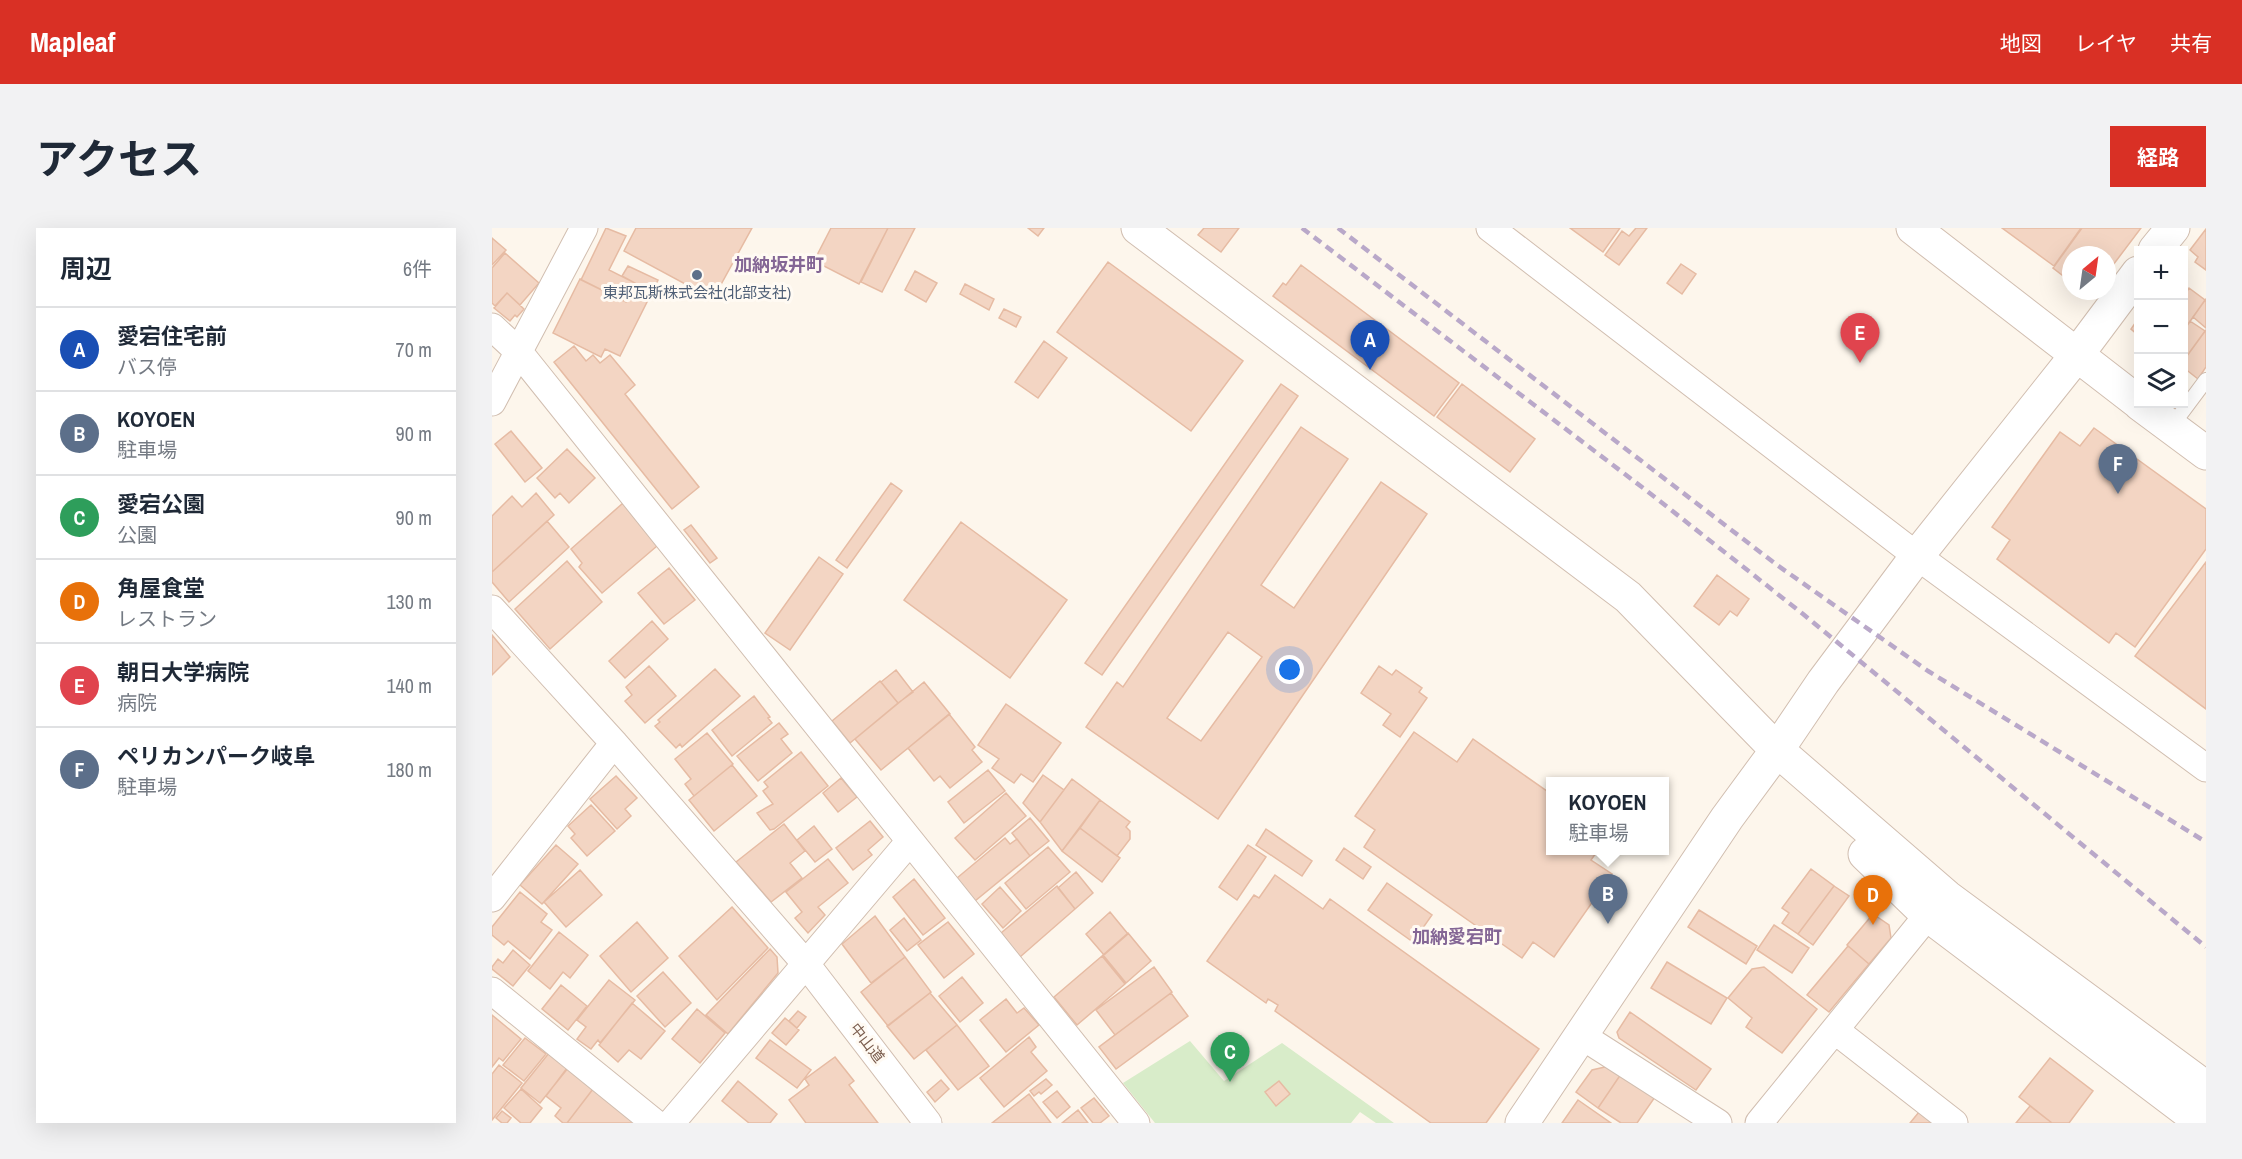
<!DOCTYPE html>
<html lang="ja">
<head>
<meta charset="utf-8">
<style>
	body { margin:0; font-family:"Archivo Narrow","Noto Sans JP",sans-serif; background:#f2f2f3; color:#1f2937 }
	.controls { position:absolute; right:18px; top:18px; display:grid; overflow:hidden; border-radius:0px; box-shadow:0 6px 24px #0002 }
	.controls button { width:54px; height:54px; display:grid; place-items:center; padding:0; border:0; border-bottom:2px solid #e0e1e3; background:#fff; color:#1f2937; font:30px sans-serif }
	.compass { position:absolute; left:1570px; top:18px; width:54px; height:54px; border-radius:50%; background:#fff; box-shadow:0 6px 24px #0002; rotate:29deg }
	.you { position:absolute; left:798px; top:442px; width:21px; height:21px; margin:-15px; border:4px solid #fff; border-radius:50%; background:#1a73e8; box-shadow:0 0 0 9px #1a73e833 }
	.badge { display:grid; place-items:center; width:39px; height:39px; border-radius:50%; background:#d93025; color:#fff; font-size:20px; font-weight:700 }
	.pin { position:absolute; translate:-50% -50px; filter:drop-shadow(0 2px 3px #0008) }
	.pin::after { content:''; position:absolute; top:32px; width:21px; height:18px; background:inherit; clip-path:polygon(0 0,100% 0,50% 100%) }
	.popup { position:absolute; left:1054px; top:549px; width:123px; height:78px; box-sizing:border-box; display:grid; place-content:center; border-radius:0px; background:#fff; filter:drop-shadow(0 2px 4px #0005); font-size:20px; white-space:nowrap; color:#747a83 }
	.popup b { font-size:22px; color:#1f2937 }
	.popup::after { content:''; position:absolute; left:50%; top:100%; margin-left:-12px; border:12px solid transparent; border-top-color:#fff }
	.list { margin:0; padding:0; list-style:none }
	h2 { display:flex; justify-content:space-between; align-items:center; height:78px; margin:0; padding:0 24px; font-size:26px }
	h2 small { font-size:20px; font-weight:400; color:#747a83 }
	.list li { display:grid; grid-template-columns:39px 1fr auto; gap:18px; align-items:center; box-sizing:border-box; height:84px; padding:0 24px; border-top:2px solid #e0e1e3 }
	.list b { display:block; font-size:22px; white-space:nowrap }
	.list p { margin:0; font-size:20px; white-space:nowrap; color:#747a83 }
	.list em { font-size:20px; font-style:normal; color:#747a83 }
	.icon { flex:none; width:33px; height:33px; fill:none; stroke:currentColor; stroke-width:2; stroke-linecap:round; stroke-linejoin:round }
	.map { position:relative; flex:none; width:1714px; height:895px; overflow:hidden; border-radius:0px }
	header { display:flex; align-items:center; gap:36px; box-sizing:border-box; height:84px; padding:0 30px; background:#d93025; color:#fff }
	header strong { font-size:28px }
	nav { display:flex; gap:33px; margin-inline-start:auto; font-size:21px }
	.intro { display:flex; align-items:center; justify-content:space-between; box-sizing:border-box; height:144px; padding:0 36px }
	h1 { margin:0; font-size:42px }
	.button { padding:15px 27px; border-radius:0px; background:#d93025; color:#fff; font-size:21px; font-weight:700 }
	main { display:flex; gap:36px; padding:0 36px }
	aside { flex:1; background:#fff; border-radius:0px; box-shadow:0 6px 24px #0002 }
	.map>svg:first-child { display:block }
</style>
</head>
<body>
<header>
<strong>Mapleaf</strong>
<nav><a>地図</a><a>レイヤ</a><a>共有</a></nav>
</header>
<div class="intro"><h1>アクセス</h1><a class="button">経路</a></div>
<main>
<aside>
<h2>周辺<small>6件</small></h2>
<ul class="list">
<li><span class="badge" style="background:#1a4fb4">A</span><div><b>愛宕住宅前</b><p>バス停</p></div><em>70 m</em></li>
<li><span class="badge" style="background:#5c6f8a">B</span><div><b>KOYOEN</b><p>駐車場</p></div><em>90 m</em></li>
<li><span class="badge" style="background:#2e9e5b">C</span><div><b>愛宕公園</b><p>公園</p></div><em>90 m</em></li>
<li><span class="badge" style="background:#e8710a">D</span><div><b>角屋食堂</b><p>レストラン</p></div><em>130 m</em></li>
<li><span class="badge" style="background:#e0444e">E</span><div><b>朝日大学病院</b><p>病院</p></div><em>140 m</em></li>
<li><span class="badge" style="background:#5c6f8a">F</span><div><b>ペリカンパーク岐阜</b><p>駐車場</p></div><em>180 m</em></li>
</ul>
</aside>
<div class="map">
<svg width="1714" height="895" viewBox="0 0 1714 895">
	<rect width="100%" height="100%" fill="#fdf6ec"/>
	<!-- green -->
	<path fill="#d8ecc9" d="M698,813L732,853L790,815L902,895H884L868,884L859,895H663L631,855Z"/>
	<!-- building -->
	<path fill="#f3d5c3" stroke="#e6bba3" stroke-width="1.5" fill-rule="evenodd" d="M114,0L134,8L117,42L143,55L134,74L89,52Z
		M144,0H260L221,71L132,23Z
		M339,0H396L367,56L322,33Z
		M396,0H423L390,64L369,54Z
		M536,0H552L546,8Z
		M712,0H747L729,24L706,7Z
		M1078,0H1128L1111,24Z
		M1144,0H1155L1127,37L1113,27L1130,3L1137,8Z
		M1510,0H1589L1562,38Z
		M1590,0H1649L1615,45V27H1579V54L1561,40Z
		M1714,1V42L1703,34L1706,29L1698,22Z
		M0,10L14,22L0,37Z
		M13,25L47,55L28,77L15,65L3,78L0,75V40Z
		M616,34L751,133L699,203L565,104Z
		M1189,36L1204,46L1190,66L1175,55Z
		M809,37L967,155L942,188L781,68L791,55L794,57Z
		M136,38L166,52L128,128L113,121L109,129L61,105L88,51L134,74L143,55L130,48Z
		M423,43L445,55L434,74L413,62Z
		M473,56L502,71L497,82L468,66Z
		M1697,60L1713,72L1692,102V68Z
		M15,65L32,81L25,89L23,87L18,93L2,80Z
		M1714,71V100L1701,89Z
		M512,81L529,89L524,99L507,90Z
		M1646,91V107L1639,101Z
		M1698,93L1713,103L1692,132V102Z
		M1714,102V139L1706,151L1692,140V132Z
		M552,113L575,130L546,170L523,154Z
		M82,118L94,133L101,127L108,135L118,127L143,157L133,166L207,259L180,281L62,134Z
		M789,156L806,168L610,447L593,435Z
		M970,156L1043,211L1018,244L945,189Z
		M809,199L856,231L769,357L802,380L889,254L935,286L726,591L594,499L625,454L631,459ZM736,404L770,429L709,513L675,490Z
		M1602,200L1714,281V321L1643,419L1624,405L1617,415L1505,331L1518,312L1500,299L1568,204L1588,218Z
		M19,203L50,240L33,254L3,216Z
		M75,221L103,250L77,275L68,265L63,270L45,250Z
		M399,255L410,263L355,340L344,332Z
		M44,265L62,287L0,344V288L20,268L30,279Z
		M131,275L165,318L110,365L87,339L90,335L79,321Z
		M55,293L77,319L17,374L0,354V344Z
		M469,294L575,372L518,450L412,372Z
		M199,297L225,330L218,335L192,302Z
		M327,329L351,346L298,422L273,405Z
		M75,333L110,374L58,421L23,381Z
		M1714,334V481L1643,428Z
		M177,340L203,372L172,396L146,365Z
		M1225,347L1257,371L1245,388L1238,383L1227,397L1202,378Z
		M160,393L176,411L133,450L117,433Z
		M0,407L18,429L0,447Z
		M157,438L184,468L153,495L133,473L140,467L134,459Z
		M887,438L900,447L904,442L930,460L927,464L935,470L908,509L891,497L899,486L869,465Z
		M223,441L248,468L190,519L188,516L184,520L163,498L168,494L166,492Z
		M404,442L421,464L406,475L389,454Z
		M388,453L406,475L358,515L340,493Z
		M432,454L458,486L389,542L363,511Z
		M262,468L278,489L276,490L280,495L240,528L220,502Z
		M514,476L569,515L541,554L529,546L522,555L500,540L507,531L486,517Z
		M457,486L483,519L480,522L490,534L458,560L448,548L442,553L416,520Z
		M287,495L296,506L289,511L300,525L266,553L245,528Z
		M922,504L965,534L981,511L1059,566V622H1106L1099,632L1120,646L1062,729L1041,714L1030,730L872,619L883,602L863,588Z
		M215,505L241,536L202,568L193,556L199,551L183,531Z
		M309,524L336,558L282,601L278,602L265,585L281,576L271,563L276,559L272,554Z
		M240,537L265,568L222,603L197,572Z
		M496,542L513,563L472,595L456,574Z
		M551,547L572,562L548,594L531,575Z
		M124,548L145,570L133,581L139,588L125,601L98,571Z
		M349,550L365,569L346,584L331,565Z
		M580,551L608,572L570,623L548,594Z
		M514,565L534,588L483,632L463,610Z
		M608,572L638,594L634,599L638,603V611L625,628L588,600Z
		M99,577L123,603L95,628L79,610L83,606L76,598Z
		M538,590L557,613L538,628L520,605Z
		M378,593L391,609L376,622L380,627L361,642L344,620Z
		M292,596L313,623L298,635L310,650L279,674L244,634Z
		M322,598L340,621L323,634L305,612Z
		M588,600L628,630L610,654L570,623Z
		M774,601L820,633L810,648L764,617Z
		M513,610L518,616L525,611L538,628L483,673L465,650Z
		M64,617L86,636L50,676L28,657Z
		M756,617L774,629L745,672L727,659Z
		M556,619L578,644L534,681L513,655Z
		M852,620L879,639L871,651L844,632Z
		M336,631L356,655L326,679L333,687L316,705L303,690L310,684L294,664Z
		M1319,641L1342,658L1306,706L1290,695L1297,685L1290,680Z
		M88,642L110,667L74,699L52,674Z
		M584,644L601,665L583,681L566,660Z
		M783,647L831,681L838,671L1047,821L994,895H939L783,783L786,777L776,771L774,775L715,733L762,667L767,670Z
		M422,651L453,690L431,707L401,669Z
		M895,655L940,687L921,714L876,682Z
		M565,658L583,681L528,729L509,705Z
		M1342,658L1357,668L1321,717L1306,706Z
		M508,659L529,683L511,700L490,676Z
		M28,664L55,686L49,694L60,702L38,731L16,713L12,717L0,707V699Z
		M240,679L276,720L225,772L187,728Z
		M1207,682L1265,718L1254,736L1196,699Z
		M618,684L636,706L612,727L594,706Z
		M1381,686L1397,697L1399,710L1377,736L1355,717Z
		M383,688L413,729L379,755L350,716Z
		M412,690L429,712L415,723L398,702Z
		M145,694L176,730L139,764L108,728Z
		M456,694L482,726L452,750L426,717Z
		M1282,697L1317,720L1300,745L1265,722Z
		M67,704L96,727L78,750L71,744L58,761L36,743Z
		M636,705L659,733L634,755L611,727Z
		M1356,718L1377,736L1337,784L1315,767Z
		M278,721L285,729L286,745L236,806L214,787Z
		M21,722L38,737L21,758L0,741V739L6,731L11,735Z
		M610,728L633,756L585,797L562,769Z
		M413,729L439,764L396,798L369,764Z
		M1175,734L1235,770L1219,796L1159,760Z
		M662,739L680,764L623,807L604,782Z
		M1272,739L1325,781L1290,825L1254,799L1260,790L1236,770L1260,741Z
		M171,744L199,775L173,799L145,768Z
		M470,749L491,775L468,794L447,768Z
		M117,752L143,772L108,815L106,812L99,821L85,811L94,799L85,792Z
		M69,757L95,778L76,802L50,781Z
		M438,765L465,797L422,831L395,798Z
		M679,765L696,788L624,841L607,819Z
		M514,771L525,785L532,780L547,797L514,824L488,792Z
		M140,775L173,803L149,831L137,822L126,834L107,817Z
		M205,781L233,805L208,835L180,811Z
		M306,783L314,789L305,800L297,793Z
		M1138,784L1219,841L1204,862L1127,810L1125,804Z
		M0,787L29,811L11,833L7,830L0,839Z
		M293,790L307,802L294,817L280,805Z
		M465,797L497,838L466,862L434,822Z
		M537,809L544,819L539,824L555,843L512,879L488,850Z
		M33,810L54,826L32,853L11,837Z
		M278,812L319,842L305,860L264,830Z
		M57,825L76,840L48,875L29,860Z
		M343,829L362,853L357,857L386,895H314L297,872L317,857L313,851Z
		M1558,830L1601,863L1577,895H1560L1527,869Z
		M7,837L30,855L0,892V846Z
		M1117,838L1129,846L1106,880L1084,864L1100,842Z
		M75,840L101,861L75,895H71L63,888L69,880L54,868Z
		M1129,846L1163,869L1145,895H1129L1106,880Z
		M554,851L560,857L549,866L547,864L542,868L538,863Z
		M449,852L457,861L443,874L435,864Z
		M246,853L285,886L278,895H257L230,873Z
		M787,853L798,866L784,878L773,864Z
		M29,861L50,880L38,895H29L12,880Z
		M101,861L143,895H75Z
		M565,863L578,879L565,890L551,874Z
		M537,866L559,895H500Z
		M602,870L617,888L608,895H601L589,880Z
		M1086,872L1119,895H1070Z
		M1538,878L1560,895H1524Z
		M586,882L596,895H570Z
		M10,883L19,890L15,895H10L4,890Z
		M1427,884L1441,895H1418Z"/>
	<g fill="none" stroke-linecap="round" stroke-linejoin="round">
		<!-- service casing -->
		<g stroke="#d1beb0" stroke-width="16">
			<path id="service" d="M1679,199L1714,152"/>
		</g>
		<!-- minor casing -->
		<g stroke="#d1beb0" stroke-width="29">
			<path id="minor" d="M998,0L1425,328L1714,540
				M0,99L26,123L644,895
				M0,174L92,0
				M0,381L122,515L314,736L436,895
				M0,670L122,515
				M0,763L163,895
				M1344,803L1462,895
				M1090,808L1226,895
				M179,895L418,613
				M1267,895L1436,687"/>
		</g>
		<!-- tertiary casing -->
		<g stroke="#d1beb0" stroke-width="35">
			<path id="tertiary" d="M646,0L1136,369L1285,522L1455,669L1714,860
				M1421,0L1646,174
				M1663,22L1681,0
				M1648,176L1714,225
				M1373,626L1436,687L1711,895
				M1030,895L1235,590L1285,522L1331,454L1425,328L1584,128L1646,45"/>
		</g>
		<!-- service -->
		<use href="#service" stroke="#fff" stroke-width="14"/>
		<!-- minor -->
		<use href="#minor" stroke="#fff" stroke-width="27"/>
		<!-- tertiary -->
		<use href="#tertiary" stroke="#fff" stroke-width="33"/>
		<!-- rail -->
		<path stroke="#b9a8c9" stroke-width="4.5" stroke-dasharray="9 6" stroke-linecap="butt" d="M810,0L1155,263L1311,386L1714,719
			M846,0L1285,337L1436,443L1714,614"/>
	</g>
	<!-- markers -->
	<circle fill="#5c6f8a" stroke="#fffaf3" stroke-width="2" cx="205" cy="47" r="6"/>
	<g text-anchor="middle" stroke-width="6" stroke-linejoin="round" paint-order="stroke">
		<!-- service labels -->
		<g font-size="15" fill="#4e5e75" stroke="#fffaf3">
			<text x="205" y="70">東邦瓦斯株式会社(北部支社)</text>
		</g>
		<!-- street labels -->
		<g font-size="15" fill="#7a5c4d" stroke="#fffaf3">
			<text transform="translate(375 815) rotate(52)" y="5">中山道</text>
		</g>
		<!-- quarter labels -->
		<g font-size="18" font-weight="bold" fill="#846695" stroke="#fffaf3">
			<text x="287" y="43">加納坂井町</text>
			<text x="965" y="715">加納愛宕町</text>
		</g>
	</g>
</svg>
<div class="controls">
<button>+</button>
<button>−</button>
<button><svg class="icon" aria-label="layers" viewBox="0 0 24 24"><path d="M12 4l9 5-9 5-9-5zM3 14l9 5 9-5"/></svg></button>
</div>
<svg class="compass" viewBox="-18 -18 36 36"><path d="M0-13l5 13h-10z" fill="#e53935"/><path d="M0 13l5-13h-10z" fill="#747a83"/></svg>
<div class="you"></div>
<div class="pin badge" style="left:878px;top:142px;background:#1a4fb4">A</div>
<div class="pin badge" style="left:1116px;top:696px;background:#5c6f8a">B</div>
<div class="popup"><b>KOYOEN</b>駐車場</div>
<div class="pin badge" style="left:738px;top:854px;background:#2e9e5b">C</div>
<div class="pin badge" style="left:1381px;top:697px;background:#e8710a">D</div>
<div class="pin badge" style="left:1368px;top:135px;background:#e0444e">E</div>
<div class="pin badge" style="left:1626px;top:266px;background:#5c6f8a">F</div>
</div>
</main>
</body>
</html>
